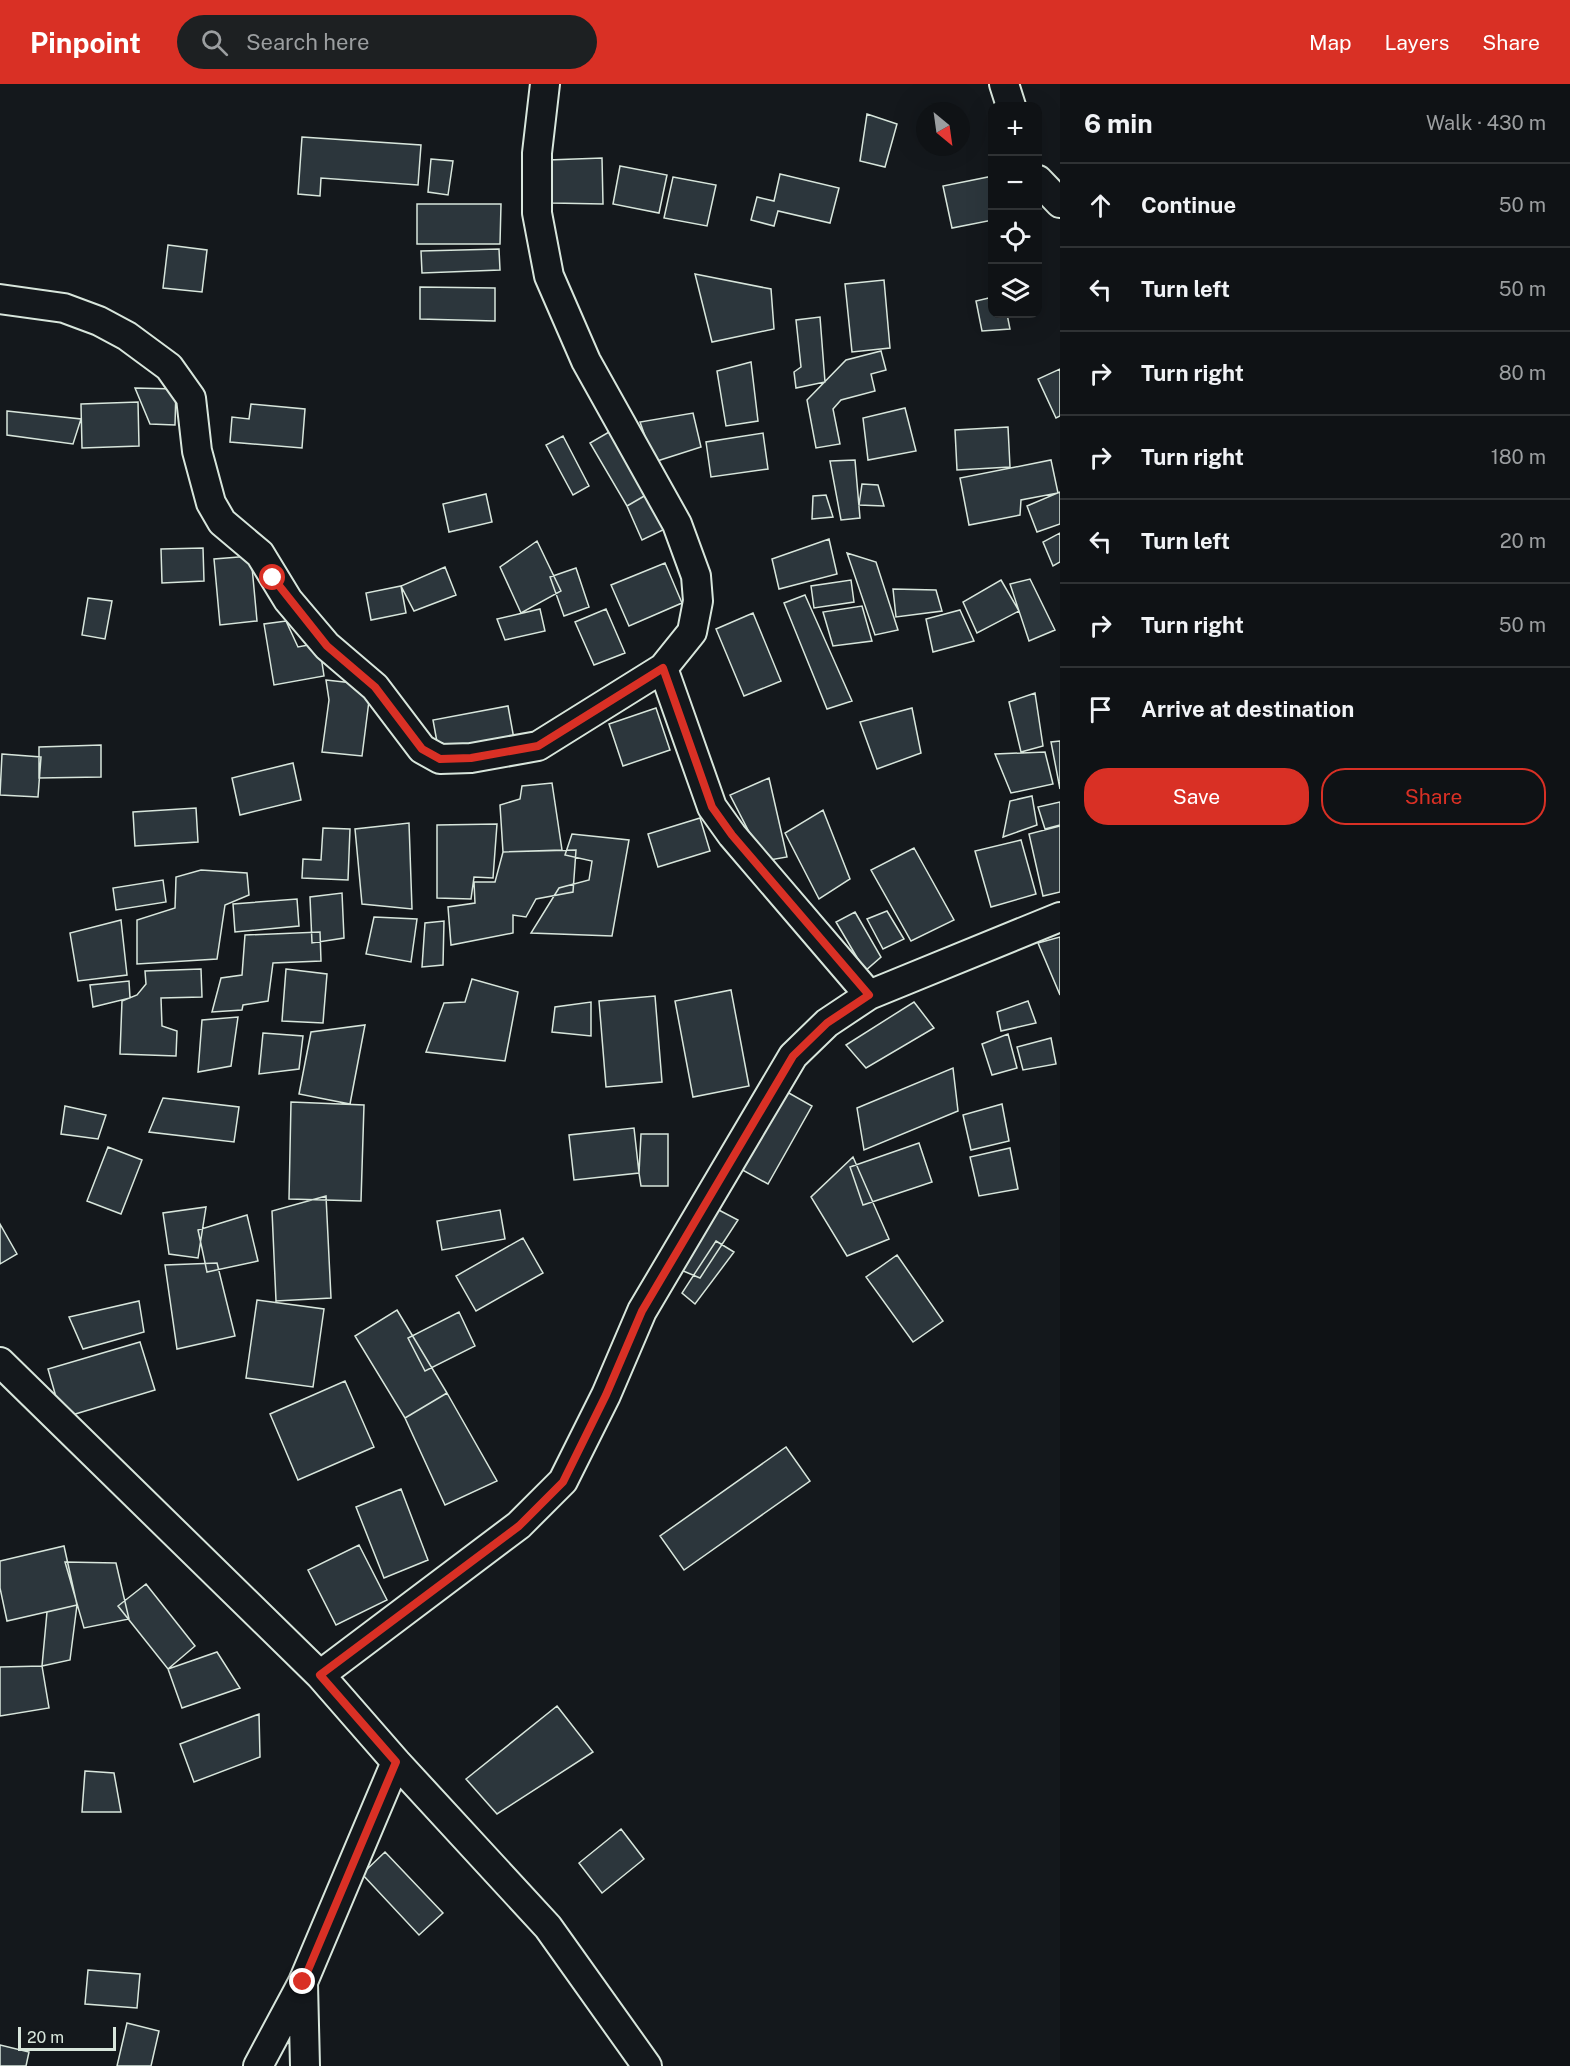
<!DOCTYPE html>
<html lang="en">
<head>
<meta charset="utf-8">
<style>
	body { margin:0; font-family:"Public Sans",sans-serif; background:#1d2022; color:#f1f3f6 }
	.controls { position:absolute; right:18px; top:18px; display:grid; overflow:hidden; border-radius:12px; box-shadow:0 6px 24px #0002 }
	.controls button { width:54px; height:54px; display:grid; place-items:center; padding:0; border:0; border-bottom:2px solid #2f3234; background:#0f1215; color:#f1f3f6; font:30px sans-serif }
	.compass { position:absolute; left:916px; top:18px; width:54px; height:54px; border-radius:50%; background:#0f1215; box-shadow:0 6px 24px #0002; rotate:151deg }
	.scale { position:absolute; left:18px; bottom:15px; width:98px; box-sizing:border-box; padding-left:6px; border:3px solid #d8e6dc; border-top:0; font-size:16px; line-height:21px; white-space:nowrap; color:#d8e6dc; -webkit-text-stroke:4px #14181c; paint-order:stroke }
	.stop { position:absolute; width:18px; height:18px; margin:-14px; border:4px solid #d93025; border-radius:50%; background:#fff }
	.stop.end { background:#d93025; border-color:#fff; box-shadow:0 2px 6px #0008 }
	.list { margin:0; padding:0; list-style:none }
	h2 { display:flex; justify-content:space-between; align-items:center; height:78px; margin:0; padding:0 24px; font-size:26px }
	h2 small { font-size:20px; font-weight:400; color:#9b9ea0 }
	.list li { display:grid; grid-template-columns:39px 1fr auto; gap:18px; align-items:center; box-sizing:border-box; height:84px; padding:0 24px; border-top:2px solid #2f3234 }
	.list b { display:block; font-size:22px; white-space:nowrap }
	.list em { font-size:20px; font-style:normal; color:#9b9ea0 }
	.actions { display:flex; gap:12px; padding:18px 24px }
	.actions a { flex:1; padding:14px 0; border:2px solid #d93025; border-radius:24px; text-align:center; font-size:21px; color:#d93025 }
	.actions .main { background:#d93025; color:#fff }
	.icon { flex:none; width:33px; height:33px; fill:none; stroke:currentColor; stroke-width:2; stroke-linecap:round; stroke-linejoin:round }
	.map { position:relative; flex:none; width:1060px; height:1982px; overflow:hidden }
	header { display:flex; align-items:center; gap:36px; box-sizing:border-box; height:84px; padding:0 30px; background:#d93025; color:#fff }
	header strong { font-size:28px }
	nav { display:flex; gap:33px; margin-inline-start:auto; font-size:21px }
	.search { width:420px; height:54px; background:#1d2022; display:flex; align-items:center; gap:15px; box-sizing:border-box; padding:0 21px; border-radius:33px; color:#9b9ea0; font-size:22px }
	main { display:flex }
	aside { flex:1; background:#0f1215 }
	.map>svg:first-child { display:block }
</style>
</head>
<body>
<header>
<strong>Pinpoint</strong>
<div class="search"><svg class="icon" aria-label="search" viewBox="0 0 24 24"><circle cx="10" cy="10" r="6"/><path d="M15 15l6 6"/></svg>Search here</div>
<nav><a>Map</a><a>Layers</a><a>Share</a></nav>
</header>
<main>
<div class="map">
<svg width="1060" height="1982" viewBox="0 0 1060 1982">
	<rect width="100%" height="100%" fill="#14181c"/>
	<!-- building -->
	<path fill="#2c363c" stroke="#d8e6dc" stroke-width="1.5" d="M867,30L897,40L885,83L860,77Z
		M302,53L421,61L418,101L321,94L320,112L298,110Z
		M602,74L603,120L552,119L548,76Z
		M431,75L453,77L448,111L428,108Z
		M620,82L667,91L659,129L613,120Z
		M780,90L839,104L830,139L778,127L774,142L751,136L757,113L774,117Z
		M993,92V136L952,144L943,102Z
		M673,93L716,101L707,142L664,134Z
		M417,120H501L500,160H417Z
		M168,161L207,166L202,208L163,204Z
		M499,165L500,186L422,189L421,167Z
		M695,190L771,205L774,245L712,258Z
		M884,196L890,264L852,268L845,200Z
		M420,203L495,204V237L420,235Z
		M993,213V230H1007L1010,245L982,247L976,217Z
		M820,233L825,298L796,304L794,288L801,283L796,236Z
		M881,267L886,286L871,290L875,307L841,316L833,325L840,360L816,364L807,316L846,276Z
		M751,278L758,337L726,342L717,287Z
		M1060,285V332L1056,334L1038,295Z
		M135,304L176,305L175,341L150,340Z
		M138,318L139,362L82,364L81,320Z
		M251,320L305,325L302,364L230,358L232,333L249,335Z
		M905,324L916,367L868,376L863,334Z
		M7,327L81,335L73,360L7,351Z
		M693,329L701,363L654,378L640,338Z
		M1008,343L1010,383L957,386L955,346Z
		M609,348L646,411L627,422L590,359Z
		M763,349L768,385L711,393L706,358Z
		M563,352L589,402L573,411L546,361Z
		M855,376L860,434L841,436L830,377Z
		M1051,376L1058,409L1021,416L1020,431L969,441L960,394Z
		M862,400L878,401L884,422L859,421Z
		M1060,408V440L1037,448L1027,422Z
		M486,410L492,438L449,448L443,420Z
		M646,411L665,445L642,456L627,422Z
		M826,411L833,433L812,435L813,412Z
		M1060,449V478L1053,482L1043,458Z
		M829,455L837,490L779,505L772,475Z
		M537,457L561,507L521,529L500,483Z
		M203,464L204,497L162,499L161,465Z
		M847,469L876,478L898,546L875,551Z
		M251,472L257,537L220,541L214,475Z
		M665,479L682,519L629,542L611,501Z
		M445,483L456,511L414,527L401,502Z
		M576,484L589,523L564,532L550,493Z
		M1030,495L1055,546L1029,557L1010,500Z
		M851,496L854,518L814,524L811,502Z
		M1001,496L1019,527L977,549L963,518Z
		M401,502L406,529L371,536L366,509Z
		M893,505L936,506L942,527L896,533Z
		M805,511L852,617L827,625L784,519Z
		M88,514L112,517L105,555L82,551Z
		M862,522L872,557L833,562L823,528Z
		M540,525L545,547L505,556L497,535Z
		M606,525L625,569L594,581L575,538Z
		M960,526L974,557L933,568L926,535Z
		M753,529L781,597L744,612L716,545Z
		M286,537L298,563L319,559L324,592L274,601L264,540Z
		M326,596L371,601L362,672L322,668L329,616Z
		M1035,609L1043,662L1021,668L1009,618Z
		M508,622L514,655L439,669L433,636Z
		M656,624L670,666L623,682L609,640Z
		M912,624L921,669L877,685L860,638Z
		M1060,657V705L1051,658Z
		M101,661V693L39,694V663Z
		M1045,668L1053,700L1011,709L995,670Z
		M2,670L41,673L38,713L0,711Z
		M293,679L301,716L240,731L232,694Z
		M769,694L787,773L764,777L730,711Z
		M552,699L562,766L503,768L500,721L520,715L522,702Z
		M1032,712L1037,741L1003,753L1010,717Z
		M1060,718V741L1045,745L1038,723Z
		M196,724L198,758L135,762L133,728Z
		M823,726L850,795L819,815L785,749Z
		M700,734L710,767L658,783L648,750Z
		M409,739L412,825L362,820L355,745Z
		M497,740L493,794L474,793L471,815L437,814V741Z
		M1060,742V808L1043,812L1029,750Z
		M323,744L350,745L348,796L302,794L303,775L321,776Z
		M572,750L629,756L612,852L531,849L559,804L589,796L592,777L565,771Z
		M1021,756L1036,810L991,823L975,767Z
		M914,764L954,836L911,857L871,786Z
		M576,766L573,808L536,815L526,833L513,831V849L451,861L448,823L475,819L474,798H495L503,768Z
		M201,786L247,789L249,811L225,821L217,875L137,880V836L175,824L176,793Z
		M163,796L166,818L116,826L113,804Z
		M342,809L344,854L312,859L310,813Z
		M297,815L299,842L235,848L233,820Z
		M887,827L904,855L883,865L867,835Z
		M855,828L881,873L865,887L836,838Z
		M374,833L417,835L411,878L366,870Z
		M121,836L127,891L78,897L70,849Z
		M444,837L443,881L422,883L425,839Z
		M320,848L321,877L273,879L268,917L243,921L242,926L212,928L221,894L242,891L245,851Z
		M1060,853V911L1038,859Z
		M201,885L202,913L161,914L162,942L177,947L176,972L120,970L122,917L137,911L146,900L145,887Z
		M286,885L327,890L323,939L282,937Z
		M472,895L518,908L505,977L426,968L444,919L465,918Z
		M129,897L130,914L93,923L90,901Z
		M731,906L749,1002L693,1013L675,917Z
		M655,912L662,998L606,1003L599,917Z
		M1028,917L1036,939L1001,947L997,928Z
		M591,918V952L552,948L555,923Z
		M914,918L934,944L866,984L846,961Z
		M238,933L231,982L198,988L202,936Z
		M365,941L350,1020L299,1010L311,948Z
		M263,949L303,952L299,985L259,990Z
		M1008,950L1017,984L992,991L982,960Z
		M1051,954L1056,980L1023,986L1017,963Z
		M953,984L958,1027L864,1066L857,1024Z
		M780,1004L812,1022L768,1100L737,1083Z
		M163,1014L239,1023L234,1058L149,1048Z
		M291,1018L364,1021L361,1117L289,1115Z
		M1002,1020L1009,1057L971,1066L963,1031Z
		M65,1022L106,1031L98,1055L61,1050Z
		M634,1044L639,1089L574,1096L569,1051Z
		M641,1050H668V1102H641L639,1089Z
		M919,1059L932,1098L863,1121L850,1083Z
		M108,1063L142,1076L121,1130L87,1117Z
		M1010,1064L1018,1105L979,1112L970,1073Z
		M853,1073L889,1155L847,1172L811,1113Z
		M326,1112L331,1214L276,1217L272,1127Z
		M206,1123L198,1174L169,1170L163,1129Z
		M713,1123L738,1136L700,1194L669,1181Z
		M500,1126L505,1155L442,1166L437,1137Z
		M247,1131L258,1177L207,1188L198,1146Z
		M0,1140L17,1170L0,1180Z
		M523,1154L543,1189L476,1227L456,1192Z
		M716,1157L734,1168L695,1220L682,1209Z
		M897,1171L943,1237L913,1258L866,1193Z
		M217,1179L235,1252L177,1265L165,1181Z
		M257,1216L324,1225L313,1303L246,1294Z
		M139,1217L144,1248L83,1265L69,1233Z
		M397,1226L447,1309L405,1334L355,1252Z
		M459,1228L475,1262L425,1287L408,1254Z
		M140,1258L155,1306L62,1334L48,1285Z
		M345,1297L374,1363L298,1396L270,1330Z
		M447,1309L497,1397L445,1421L405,1334Z
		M786,1363L810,1397L684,1486L660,1452Z
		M401,1405L428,1476L384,1494L356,1423Z
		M359,1461L387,1516L336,1541L308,1486Z
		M64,1462L77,1521L7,1537L0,1504V1477Z
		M65,1478L116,1479L129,1535L84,1544Z
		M146,1500L195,1562L168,1585L118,1522Z
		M77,1521L70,1576L42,1582L47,1528Z
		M217,1568L240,1604L182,1624L168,1585Z
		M42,1582L49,1624L0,1632V1583Z
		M557,1622L593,1668L497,1730L466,1695Z
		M259,1630L260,1673L194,1698L180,1660Z
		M85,1687L114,1689L121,1728H82Z
		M621,1745L644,1775L602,1809L579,1779Z
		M385,1768L443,1829L419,1851L362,1790Z
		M88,1886L140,1890L137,1924L85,1920Z
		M127,1939L159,1947L151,1982H117Z
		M0,1961L29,1968L26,1982H0Z"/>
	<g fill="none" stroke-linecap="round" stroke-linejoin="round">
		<!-- minor casing -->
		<g stroke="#d8e6dc" stroke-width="32">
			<path id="minor" d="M1004,0L1011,22
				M1038,96L1060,119
				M0,215L64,224L99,237L127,252L169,283L191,314L197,367L211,419L222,438L260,470L288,516L327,562L375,603L422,665L440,675L471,674L538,662L663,584L692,548L698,517L696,492L677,440L586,277L549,192L537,129V69L545,0
				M663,584L712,723L732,751L869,911
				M0,1278L320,1591L396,1678L548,1843L647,1982
				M320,1591L519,1441L563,1397L606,1311L642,1227L793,972L827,939L869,911L1060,833
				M303,1900L305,1982
				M258,1982L303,1898L396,1678"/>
		</g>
		<!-- minor -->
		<use href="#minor" stroke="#14181c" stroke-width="28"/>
	</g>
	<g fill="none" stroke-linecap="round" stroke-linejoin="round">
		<!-- route -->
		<path stroke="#d93025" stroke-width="8" d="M273,494L327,562L375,603L422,665L440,675L471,674L538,662L663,584L712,723L732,751L869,911L827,939L793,972L642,1227L606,1311L563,1398L519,1442L320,1591L396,1678L303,1898"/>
	</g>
</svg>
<div class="controls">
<button>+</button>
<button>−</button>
<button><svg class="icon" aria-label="locate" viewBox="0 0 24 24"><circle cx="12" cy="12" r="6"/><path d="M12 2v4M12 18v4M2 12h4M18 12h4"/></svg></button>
<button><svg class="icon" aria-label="layers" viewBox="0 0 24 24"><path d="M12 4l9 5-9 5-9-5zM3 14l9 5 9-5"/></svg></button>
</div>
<svg class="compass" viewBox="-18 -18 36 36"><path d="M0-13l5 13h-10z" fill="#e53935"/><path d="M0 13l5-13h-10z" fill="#9b9ea0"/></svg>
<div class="scale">20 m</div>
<div class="stop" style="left:273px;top:494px"></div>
<div class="stop end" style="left:303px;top:1898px"></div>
</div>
<aside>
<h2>6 min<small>Walk · 430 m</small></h2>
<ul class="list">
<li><svg class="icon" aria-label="ahead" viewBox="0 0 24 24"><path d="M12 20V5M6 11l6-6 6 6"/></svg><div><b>Continue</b></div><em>50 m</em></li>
<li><svg class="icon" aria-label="left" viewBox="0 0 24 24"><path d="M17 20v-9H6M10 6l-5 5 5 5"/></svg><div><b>Turn left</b></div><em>50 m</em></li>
<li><svg class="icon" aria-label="right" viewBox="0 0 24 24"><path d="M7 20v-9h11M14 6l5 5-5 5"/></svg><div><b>Turn right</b></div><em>80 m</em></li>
<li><svg class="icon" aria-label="right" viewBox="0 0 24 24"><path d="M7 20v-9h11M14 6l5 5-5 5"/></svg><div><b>Turn right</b></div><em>180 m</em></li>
<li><svg class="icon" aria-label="left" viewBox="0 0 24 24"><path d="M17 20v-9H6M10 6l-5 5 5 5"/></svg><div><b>Turn left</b></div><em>20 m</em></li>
<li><svg class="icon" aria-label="right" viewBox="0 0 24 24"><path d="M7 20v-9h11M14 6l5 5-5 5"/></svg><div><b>Turn right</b></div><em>50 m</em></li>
<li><svg class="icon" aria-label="arrive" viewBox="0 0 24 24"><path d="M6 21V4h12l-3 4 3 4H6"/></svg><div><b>Arrive at destination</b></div></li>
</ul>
<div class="actions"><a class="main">Save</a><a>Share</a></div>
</aside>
</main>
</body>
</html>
